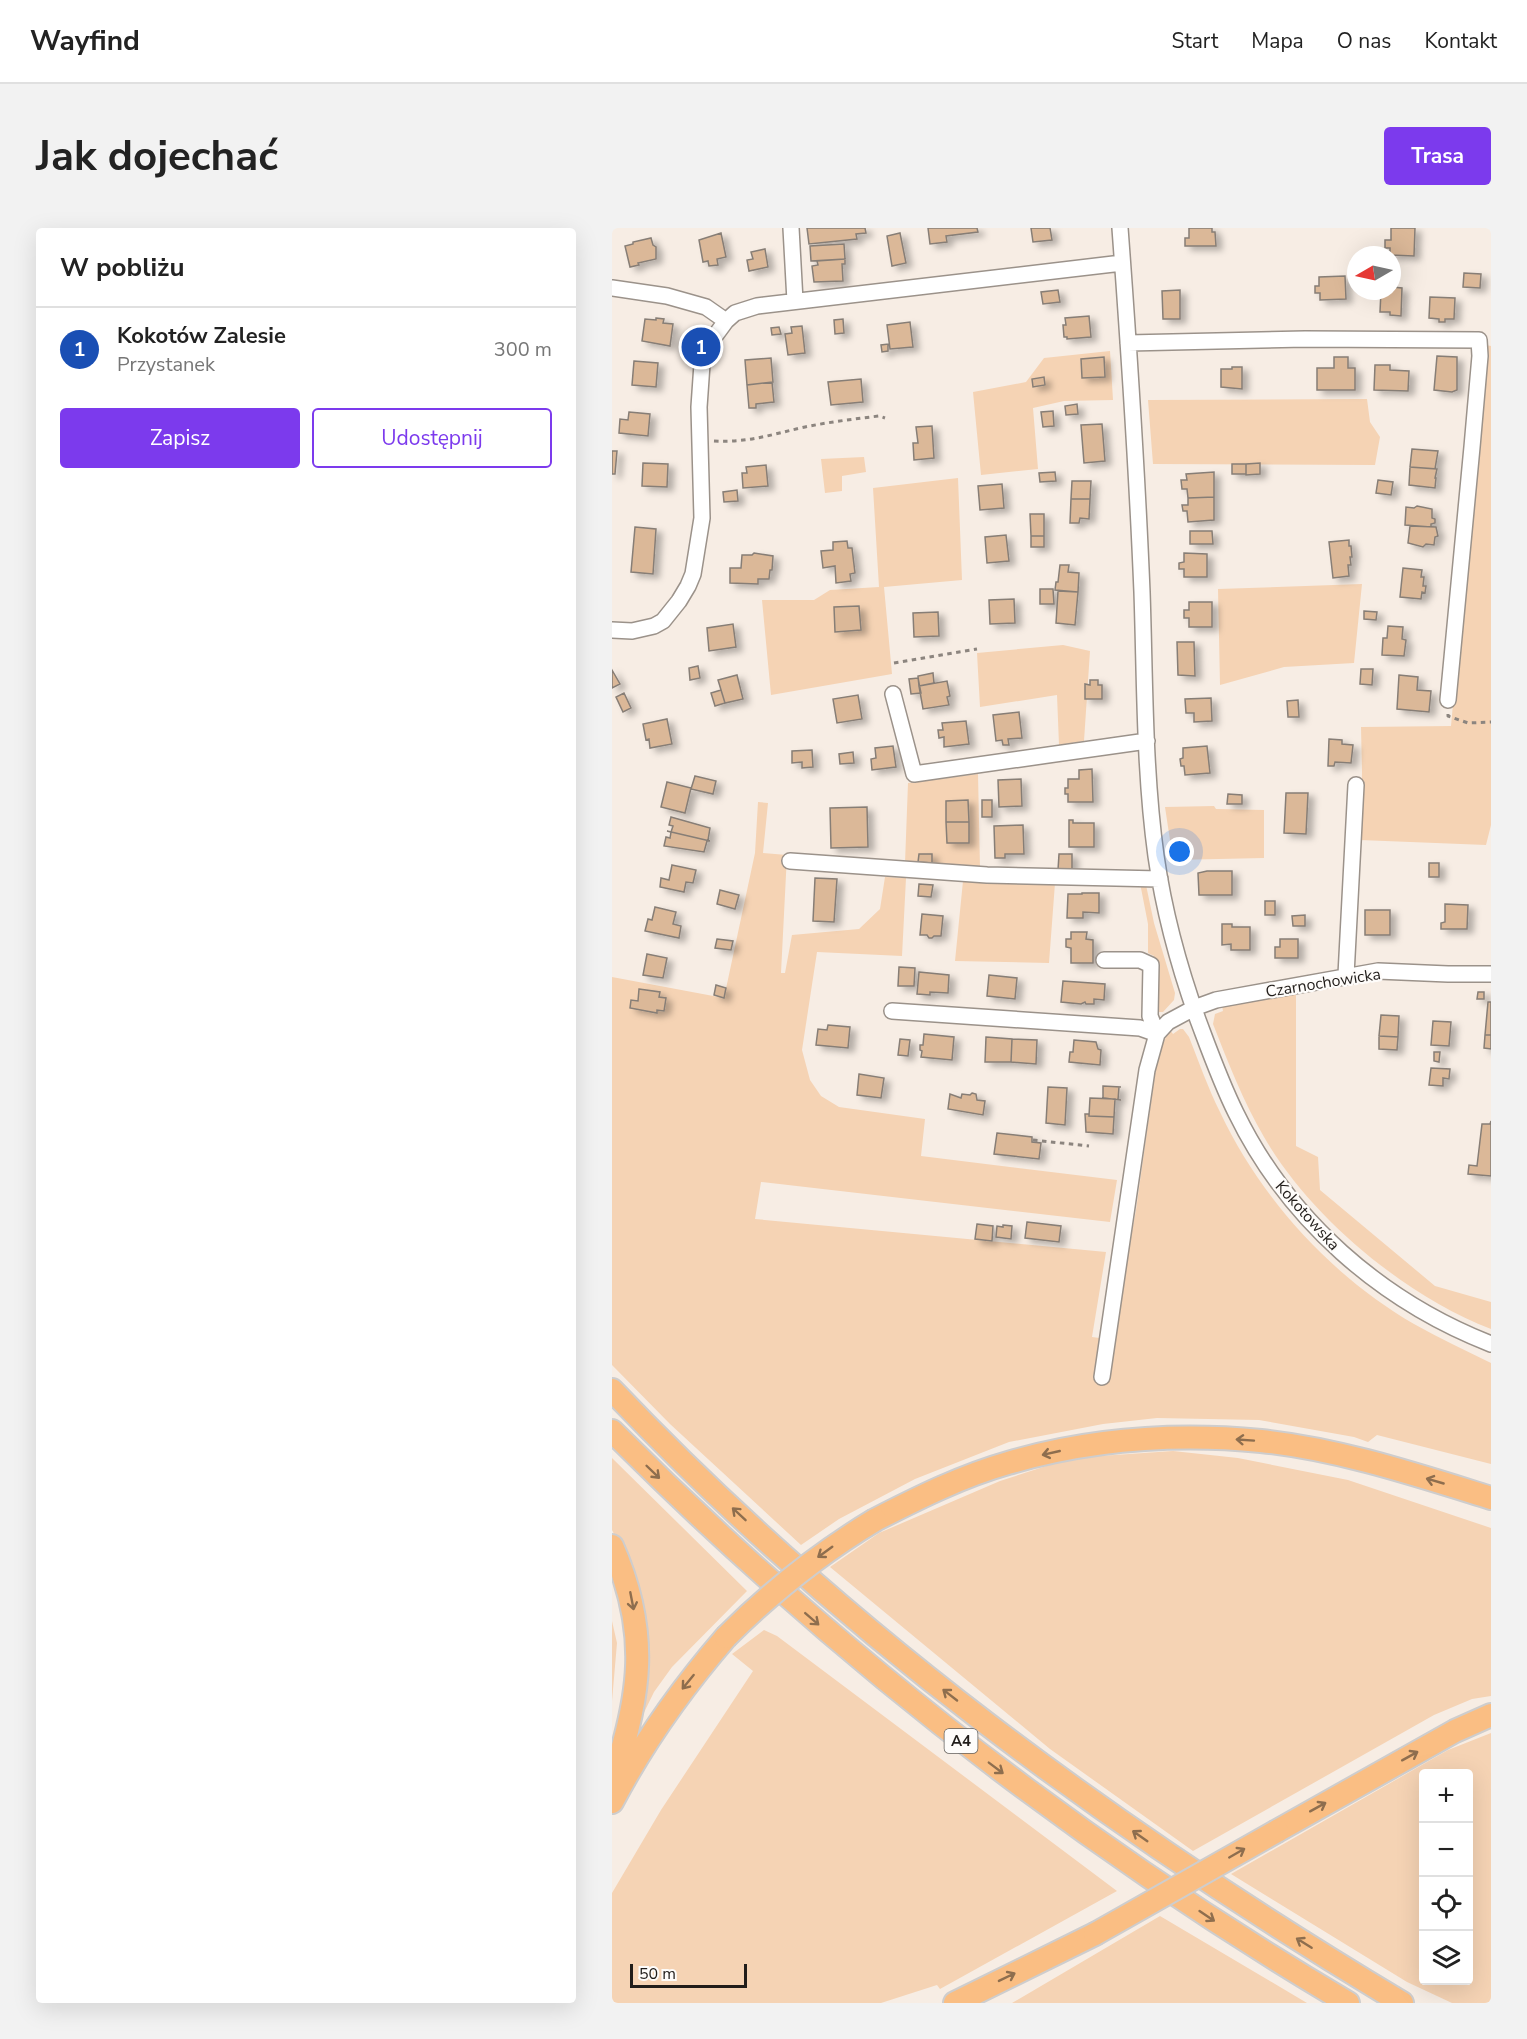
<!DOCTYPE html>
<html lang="pl">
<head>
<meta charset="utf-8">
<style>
	body { margin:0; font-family:"Nunito Sans",sans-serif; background:#f2f2f2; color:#222 }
	.controls { position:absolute; right:18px; bottom:18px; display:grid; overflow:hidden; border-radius:6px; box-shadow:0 6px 24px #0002 }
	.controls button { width:54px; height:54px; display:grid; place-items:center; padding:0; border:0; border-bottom:2px solid #e0e0e0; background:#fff; color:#222; font:30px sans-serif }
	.compass { position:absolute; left:735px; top:18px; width:54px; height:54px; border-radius:50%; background:#fff; box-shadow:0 6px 24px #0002; rotate:261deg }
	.scale { position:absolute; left:18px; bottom:15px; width:117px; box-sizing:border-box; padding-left:6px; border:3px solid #211d1a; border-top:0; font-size:16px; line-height:21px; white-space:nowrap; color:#211d1a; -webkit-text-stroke:4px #fefcfa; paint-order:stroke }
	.you { position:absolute; left:568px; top:624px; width:21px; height:21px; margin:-15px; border:4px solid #fff; border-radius:50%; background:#1a73e8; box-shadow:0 0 0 9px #1a73e833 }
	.badge { display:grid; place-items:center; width:39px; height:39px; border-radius:50%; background:#7c3aed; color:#fff; font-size:20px; font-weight:700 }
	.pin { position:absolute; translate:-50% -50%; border:3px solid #fff; box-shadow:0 2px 6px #0006 }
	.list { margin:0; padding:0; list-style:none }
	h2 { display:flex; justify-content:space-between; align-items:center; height:78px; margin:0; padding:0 24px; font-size:26px }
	h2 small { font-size:20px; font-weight:400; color:#767676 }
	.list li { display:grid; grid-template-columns:39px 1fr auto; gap:18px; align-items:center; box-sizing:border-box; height:84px; padding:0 24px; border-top:2px solid #e0e0e0 }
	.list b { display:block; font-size:22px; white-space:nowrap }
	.list p { margin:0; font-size:20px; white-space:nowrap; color:#767676 }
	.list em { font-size:20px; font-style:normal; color:#767676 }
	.actions { display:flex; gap:12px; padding:18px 24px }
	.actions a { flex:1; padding:14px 0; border:2px solid #7c3aed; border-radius:6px; text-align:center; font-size:21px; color:#7c3aed }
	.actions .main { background:#7c3aed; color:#fff }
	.icon { flex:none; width:33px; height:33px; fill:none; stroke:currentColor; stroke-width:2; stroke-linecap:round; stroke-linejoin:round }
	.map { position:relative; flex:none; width:879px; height:1775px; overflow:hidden; border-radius:6px }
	header { display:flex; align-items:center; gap:36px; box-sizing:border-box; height:84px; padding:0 30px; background:#fff; border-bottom:2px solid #e0e0e0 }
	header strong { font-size:28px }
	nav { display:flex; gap:33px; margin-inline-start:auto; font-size:21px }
	.intro { display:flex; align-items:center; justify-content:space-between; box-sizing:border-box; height:144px; padding:0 36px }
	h1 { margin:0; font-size:42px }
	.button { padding:15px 27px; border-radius:6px; background:#7c3aed; color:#fff; font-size:21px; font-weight:700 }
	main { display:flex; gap:36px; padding:0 36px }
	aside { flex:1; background:#fff; border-radius:6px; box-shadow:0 6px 24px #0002 }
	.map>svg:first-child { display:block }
</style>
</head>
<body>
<header>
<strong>Wayfind</strong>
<nav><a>Start</a><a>Mapa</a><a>O nas</a><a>Kontakt</a></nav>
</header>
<div class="intro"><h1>Jak dojechać</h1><a class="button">Trasa</a></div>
<main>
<aside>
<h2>W pobliżu<small></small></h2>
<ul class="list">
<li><span class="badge" style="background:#1a4fb4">1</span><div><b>Kokotów Zalesie</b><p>Przystanek</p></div><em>300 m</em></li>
</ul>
<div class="actions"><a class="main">Zapisz</a><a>Udostępnij</a></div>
</aside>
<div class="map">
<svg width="879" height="1775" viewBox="0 0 879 1775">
	<defs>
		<filter id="shadow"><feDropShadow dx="6" dy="4" stdDeviation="3" flood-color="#0004"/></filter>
	</defs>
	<rect width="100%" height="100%" fill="#f7ede4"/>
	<!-- green -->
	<path fill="#f5d3b4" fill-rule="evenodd" d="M874,117L879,118V597L874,617L748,612L750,544L749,499L839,498Z
		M498,123L501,172L452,173L421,180L426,241L369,247L361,164L414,154L432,130Z
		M755,171L758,194L768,209L763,237L541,236L536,172Z
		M252,229L254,244L230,248V263L213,265L209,231Z
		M346,250L350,352L272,359L280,446L159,467L150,372H202L218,362L267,359L261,260Z
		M750,356L742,435L672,439L608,457L606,361Z
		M451,417L478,423L472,513L447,517L445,467L368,479L365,425Z
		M366,546L368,640L293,635L296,555Z
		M146,574L156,575L151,625L175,627L169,745H173L180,707L247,701L268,681L273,649L294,650L290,728L205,724L190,822L198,852L209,868L227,879L313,891L309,928L505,952L498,994L149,954L143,991L494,1024L480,1109L503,1112L509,1062L524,982L546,824L558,802L561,806L568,801H571L577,809C587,834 596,860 608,884C649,971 719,1048 802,1096C827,1110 853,1122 879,1135V1236L765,1207L756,1214L742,1209L647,1192L545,1190L491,1196L397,1214L303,1251L227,1291L189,1317L58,1196L0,1137V749L112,770L143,625Z
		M602,578L604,581L652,582V630L561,632L553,579Z
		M351,653L443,655L437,735L343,733Z
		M528,655L534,657L542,695L563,765L562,772L551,784H546L542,780V728L536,725V696Z
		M684,764V918L706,929L708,962L823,1058L879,1074V1101C793,1068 698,989 652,909C631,873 616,834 601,796L603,786L611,783L610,778Z
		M561,1223L626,1230L736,1252L879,1300V1468L860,1471L822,1487L581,1623L438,1521L218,1339L267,1305L388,1253L459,1230Z
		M0,1230L135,1363L60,1439L42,1464L23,1503L18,1337L0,1302Z
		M0,1393L5,1415L0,1473Z
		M152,1402L165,1408L505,1663L328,1761L325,1757L269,1775H0V1665L49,1582L141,1443L120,1426Z
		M879,1505V1775H840L795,1754L619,1646L836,1522ZM812,1546H856V1752H812Z
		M548,1688L695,1775H400Z"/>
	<!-- building -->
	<path fill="#dbb898" stroke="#877e76" stroke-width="1.5" filter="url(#shadow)" d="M195,0H253L254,5L244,6L245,11L197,16Z
		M316,0H365L366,4L334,8L335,14L318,16Z
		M419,0H438L440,12L421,14Z
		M577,0H600V4H603L604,18H573V10H577Z
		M779,0H803L802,28L778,27V20H773V12H779Z
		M109,5L114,29L105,31L106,37L97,38L96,33L91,34L87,12Z
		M288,5L294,35L280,38L275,8Z
		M39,10L41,17L44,19V31L26,35L27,37L18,39L13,18L21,16V14Z
		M232,16L233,31L199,33L198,18Z
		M153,21L156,39L137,43L135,32L141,31L139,24Z
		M233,31V36H230L231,53L202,54L200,38L206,37L205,33Z
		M852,45L869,46L868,60L851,59Z
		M733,48L734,71L708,72V65H703V58H707V49Z
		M780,59L790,60L789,88L778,87V84H768L769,63H780Z
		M446,62L448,74L431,76L429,64Z
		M568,62V91H551L550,63Z
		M818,69L843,70L842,91H833V94H827V91L817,90Z
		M477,88L479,109L455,111V109H452L451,97H454L453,90Z
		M44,90L52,91L51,95L61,96L58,118L30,113L33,91L44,92Z
		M231,91L232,105L223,106L222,92Z
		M298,94L301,119L278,121L275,97Z
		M190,98L193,125L176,127L173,106L180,105L179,99Z
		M167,99L169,106L160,107L159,100Z
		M276,116V123L270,124L269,117Z
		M825,128L845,129V162L840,164L822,162Z
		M492,129L493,149L470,150L469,131Z
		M722,129H736V140H743V162H705V140H722Z
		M159,130L161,154L135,157L133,132Z
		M22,133L46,135L44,159L20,157Z
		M763,137H778V142L797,143L796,163L762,162Z
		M620,139H630V161L609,159V141H620Z
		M432,149L433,157L421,159L420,151Z
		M249,151L251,174L219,177L216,154Z
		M160,154L162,174L144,176V180H137L135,157Z
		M465,176L466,186L454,187L453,178Z
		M441,183L442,198L431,199L429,184Z
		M17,184L38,186L36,208L7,205L8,191L16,192Z
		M490,196L493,233L472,235L469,197Z
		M320,198L322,230L302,232L301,215H306L304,199Z
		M800,221L826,223L823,241H825L798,239Z
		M0,223H5L3,246H0Z
		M31,235L56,236L55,259L30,258Z
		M648,235V246L634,247V236Z
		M620,236H634V246H620Z
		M154,237L156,258L131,260L130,245H135L134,239Z
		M798,239L825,241L823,250H824L823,260L797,257Z
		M443,244L444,253L428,254L427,245Z
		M602,244V269L576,270L575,261H570L569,252H575L574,246Z
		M766,252L781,254L779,267L764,265Z
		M460,253H479L478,271H459Z
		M390,256L392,280L368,282L366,258Z
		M125,262L126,273L112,274L111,264Z
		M602,269V292L576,294L575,283H571L570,277H576V270Z
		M459,271H478L477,291L468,290L467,295H458Z
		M805,278L820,281V290L823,291V295L819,296V299L793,297L794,279L802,280Z
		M418,286H432V308H419Z
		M798,298L824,299L826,308L823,309L822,317L814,316L811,319L796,315Z
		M23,299L44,301L41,346L19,344Z
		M578,303H600L601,316H578Z
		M394,307L397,333L375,335L373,309Z
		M419,308H432V319H419Z
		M737,312V318H739L740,329H738L739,337H736L737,348L721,350L717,314Z
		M235,313L236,320H240L243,345L238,346L239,353L224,355L223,338L211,340L209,323L221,322V314Z
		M142,325L161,328L160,342H158L157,351H146V356L118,355V340H129L130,327H140Z
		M572,325L595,326V349H572V341H567V335L572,334Z
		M448,337H457L456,344L467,345L466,364L443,362L444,354H446Z
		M791,340L810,342L809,349H812L811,358H814L813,365L810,364L809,371L788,369Z
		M428,361H441L442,376H428Z
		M446,363L466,364L463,397L444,395Z
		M402,371L403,395L378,396L377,372Z
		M577,374H600V399H577V390H572V382H577Z
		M247,378L249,402L223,404L222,379Z
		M752,383L765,384L764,392L752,391Z
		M326,384L327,408L302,409L301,385Z
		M121,396L124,419L97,423L95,400Z
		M776,398L791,399L790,411L794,412L792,428L770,427L771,410H775Z
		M565,414H582L583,448L566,447Z
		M86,438L88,450L78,452L77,440Z
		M749,441H761L760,457L748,456Z
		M0,442L8,456L0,460Z
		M321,445L322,455L307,458L306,448Z
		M125,447L131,471L113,475L106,452Z
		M787,447L806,449L805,462L819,463L817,484L785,481Z
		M306,450L309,465L299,466L297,451Z
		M478,452H486V457H490V471H473V456L478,457Z
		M335,453L338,468L335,469L337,477L311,481L307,458Z
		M109,462L113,475L103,478L99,465Z
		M12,465L19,480L11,484L4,469Z
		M246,467L250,491L225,495L221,471Z
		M599,470L600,493L582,494V485H574L573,471Z
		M686,472L687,489H676L675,473Z
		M407,484L410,510L396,511L397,517H391L390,512L384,513L381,487Z
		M55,491L60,516L38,520L37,511L34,512L31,496Z
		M354,493L357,516L332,519V509L327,510L326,502H331L330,495Z
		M717,511L730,512V516L741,517L739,535L723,534L722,538H716Z
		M281,518L284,539L260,542L259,531L264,530L263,520Z
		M595,518L598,545L573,547L572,538H569L568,531L571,530V520Z
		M200,522L201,539L190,540V534L180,535V523Z
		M241,524L242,535L228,536L227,526Z
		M480,541L481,574H456V566H453V560H456V551H467V542Z
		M83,548L104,553L101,566L79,561Z
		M409,551L410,578L387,579L386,552Z
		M55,554L79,560L73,585L49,579Z
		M674,565H696L694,606L672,605Z
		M616,566L630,567V576H615Z
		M356,572L357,594H334V573Z
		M370,572H380V589H370Z
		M255,579L256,619L219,620L218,580Z
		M59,589L98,600L96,612L98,613L55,603L59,604L61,598L57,597Z
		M457,592H461V595H482V619H457Z
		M334,594H357V615H335Z
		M411,597L412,626H393V630H383L382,598Z
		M55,603L98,613H95L92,624L52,618L54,609L58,610L59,604Z
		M307,626H320V635L306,634Z
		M447,626H460V642H446Z
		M817,635H827V649H817Z
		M60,637L84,642L81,655L74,654L72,664L48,659L49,650L57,652Z
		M595,643H620V667H587L586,645Z
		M203,650L225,651L222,694L201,693Z
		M307,656L321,657L319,669L306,668Z
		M108,662L127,667L123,681L105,676Z
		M470,665H487V685L471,684V690H455L456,666H470Z
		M653,673H663V687H653Z
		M833,676L856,677L855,701H829V695L833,694Z
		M43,679L64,684L61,696L69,698L67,710L33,703L36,691L40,692Z
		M753,682H778V707H753Z
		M310,686L331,688L329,708H322L320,710H317L315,707H308Z
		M693,687V698H681L680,688Z
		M610,696H620V699H638V722H619V716L610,717Z
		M459,704H475L474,711L481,712V735H459V720L454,719V711H459Z
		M105,711L121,713L119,722L103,720Z
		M668,711H686V730H663V719H668Z
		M35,726L55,730L51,750L31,747Z
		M287,739L303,740L302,758H286Z
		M307,744L337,747L336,765L318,764V767L305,766Z
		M377,747L405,750L403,771L375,768Z
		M451,753L493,756L492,772L482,771V776H474L473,774L469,776L449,774Z
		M104,757L114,760L112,770L102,767Z
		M27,761L48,764L47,769L54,770L52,783L45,782V785L18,780L19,772L26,773Z
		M866,764H872V771H865Z
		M876,774H879V807H873Z
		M769,787L787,788L786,809L767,808Z
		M821,793L839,794L837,818L819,817Z
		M216,797L238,799L236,820L204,817L206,801L215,802Z
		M312,806L342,809L340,832L309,829L310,823L308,822V817H311Z
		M873,807H879V821L872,820Z
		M767,808L786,809L785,822L767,821Z
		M374,809L400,811L399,834H373Z
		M288,811L298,812L296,828L286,827Z
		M400,811L425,812L424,836L399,834Z
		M462,812L484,814L486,821L489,822L488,837L457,834L458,824H461Z
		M822,824H828L827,834L822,833Z
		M819,840L838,841L837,851L831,850V858L817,857Z
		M247,846L272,850L269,870L245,867Z
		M491,858L509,859H507L506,872H509L491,870Z
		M436,859L455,860L453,897L434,895Z
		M360,865L364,866L365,872L373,873L371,887L336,881L338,866L349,870L350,866L358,867Z
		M478,870L503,871L502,889L477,888Z
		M473,886H477V888L502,889L501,906L474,904Z
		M879,893V948L856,946L857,937L865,938L870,896H878Z
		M385,905L420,909V914L429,915L427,931L382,926Z
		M415,994L449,998L447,1014L413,1010Z
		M365,996L381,998L380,1013L363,1011Z
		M391,997L400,998L399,1011L384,1009L385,998L391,999Z"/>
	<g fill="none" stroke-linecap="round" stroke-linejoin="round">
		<!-- minor casing -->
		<g stroke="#9b928a" stroke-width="18">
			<path id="minor" d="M179,0L183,73
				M508,0C517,121 525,243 530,364C533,452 532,541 544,628C552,684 567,739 586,792C598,824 609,855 624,885C676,992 769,1073 879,1116
				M0,60L55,68L94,79L114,93
				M516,115L693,111L867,112L868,128L860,219L836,472
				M0,402L20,403L42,398L51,393L67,373L76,358L81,346L90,290L87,179L90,136L100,112L114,93L123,85L145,78L510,35
				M281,466L302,546L535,513
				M178,633L375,647L548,651
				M492,732H528L539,737L538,788L545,806
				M734,747L744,557
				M280,783L528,800L545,806
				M490,1149L535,842L545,806L556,794L582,780L604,772L766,743L836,746H879"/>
		</g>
		<!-- highway casing -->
		<g stroke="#cecdcd" stroke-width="26">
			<path id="highway" d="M0,1162C231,1405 503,1603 790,1775
				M0,1203C222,1425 465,1615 736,1775
				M263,1292C306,1270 350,1248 396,1235C478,1211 565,1205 649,1213C727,1221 805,1247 879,1270
				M0,1318C38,1404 29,1468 0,1554
				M0,1574C32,1513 69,1461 114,1409
				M665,1603L843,1503L879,1487
				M343,1775L483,1706"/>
		</g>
		<!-- path -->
		<path stroke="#8c857f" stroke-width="3" stroke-dasharray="4.5 4.5" stroke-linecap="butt" d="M102,213C136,215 161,206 193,199C217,194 242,191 267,188L273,190
			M282,435L365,421
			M836,486V488L856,495L879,494
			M421,912L477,918"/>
		<!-- minor -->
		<use href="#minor" stroke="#fff" stroke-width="15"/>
		<!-- highway -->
		<use href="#highway" stroke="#fabe83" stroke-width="22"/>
		<!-- highway-bridge casing -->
		<g stroke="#cecdcd" stroke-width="26" stroke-linecap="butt">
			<path id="highway-bridge" d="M114,1409C159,1364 208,1325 263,1292
				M483,1706L665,1603"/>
		</g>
		<!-- highway-bridge -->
		<use href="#highway-bridge" stroke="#fabe83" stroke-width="22"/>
	</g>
	<!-- one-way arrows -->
	<defs><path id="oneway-shaft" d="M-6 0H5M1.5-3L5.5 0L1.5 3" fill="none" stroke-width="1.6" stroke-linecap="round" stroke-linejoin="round" transform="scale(1.5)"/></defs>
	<g stroke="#8e6e4e">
		<use href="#oneway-shaft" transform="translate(633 1212) rotate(-176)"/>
		<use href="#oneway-shaft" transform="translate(439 1225) rotate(167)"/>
		<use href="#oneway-shaft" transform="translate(41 1244) rotate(44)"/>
		<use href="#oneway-shaft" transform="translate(823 1253) rotate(-164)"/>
		<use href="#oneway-shaft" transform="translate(127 1286) rotate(-137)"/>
		<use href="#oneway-shaft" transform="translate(213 1324) rotate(144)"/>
		<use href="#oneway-shaft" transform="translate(20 1373) rotate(79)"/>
		<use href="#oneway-shaft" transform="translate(200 1391) rotate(41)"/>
		<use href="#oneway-shaft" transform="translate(76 1454) rotate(129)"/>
		<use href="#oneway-shaft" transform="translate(338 1467) rotate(-142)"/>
		<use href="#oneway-shaft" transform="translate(798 1528) rotate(-29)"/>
		<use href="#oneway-shaft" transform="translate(384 1540) rotate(37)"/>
		<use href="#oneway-shaft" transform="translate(706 1579) rotate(-29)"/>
		<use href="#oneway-shaft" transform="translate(528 1608) rotate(-145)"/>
		<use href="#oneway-shaft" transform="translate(625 1625) rotate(-30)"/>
		<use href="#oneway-shaft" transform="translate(595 1688) rotate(34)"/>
		<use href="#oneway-shaft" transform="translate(692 1715) rotate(-148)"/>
		<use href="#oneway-shaft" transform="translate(395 1749) rotate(-26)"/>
	</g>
	<g text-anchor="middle" stroke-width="4.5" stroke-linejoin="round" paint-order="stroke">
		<!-- shield labels -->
		<rect fill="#fefcfa" stroke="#63605d" stroke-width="1.5" x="332.5" y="1501" width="33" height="24" rx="4.5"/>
		<g font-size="15" font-weight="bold" fill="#211d1a">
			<text x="349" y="1518">A4</text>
		</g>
		<!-- street labels -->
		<g font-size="16" fill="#211d1a" stroke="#fefcfa">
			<text transform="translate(711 754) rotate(-9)" y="6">Czarnochowicka</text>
			<text transform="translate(696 987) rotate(48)" y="6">Kokotowska</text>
		</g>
	</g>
</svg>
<div class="controls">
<button>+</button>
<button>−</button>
<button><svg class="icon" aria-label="locate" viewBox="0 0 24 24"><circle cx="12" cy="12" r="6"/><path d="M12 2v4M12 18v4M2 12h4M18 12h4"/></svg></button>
<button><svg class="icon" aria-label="layers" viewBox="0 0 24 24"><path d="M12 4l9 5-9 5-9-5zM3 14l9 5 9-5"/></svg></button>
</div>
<svg class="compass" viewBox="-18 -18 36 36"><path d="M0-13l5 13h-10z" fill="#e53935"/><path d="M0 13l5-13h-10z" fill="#767676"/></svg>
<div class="scale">50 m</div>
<div class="you"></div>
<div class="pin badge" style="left:89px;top:119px;background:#1a4fb4">1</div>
</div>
</main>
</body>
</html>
